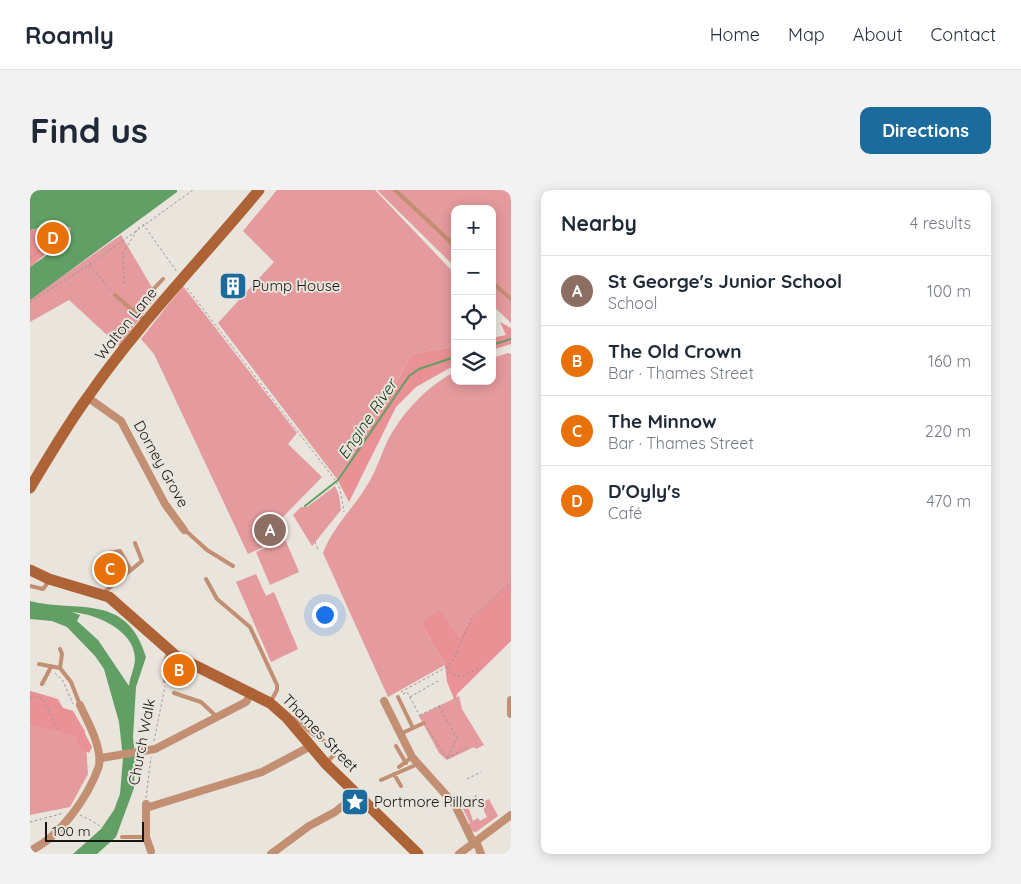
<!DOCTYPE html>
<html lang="en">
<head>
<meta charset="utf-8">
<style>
	body { margin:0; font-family:Quicksand,sans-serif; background:#f2f2f3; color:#1f2937 }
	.controls { position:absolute; right:15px; top:15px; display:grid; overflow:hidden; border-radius:10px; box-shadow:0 2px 12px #0003 }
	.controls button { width:45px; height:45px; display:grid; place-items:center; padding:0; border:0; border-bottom:1px solid #e0e1e3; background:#fff; color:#1f2937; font:25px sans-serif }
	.scale { position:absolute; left:15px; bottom:12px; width:99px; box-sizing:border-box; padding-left:5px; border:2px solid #161512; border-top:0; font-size:14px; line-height:18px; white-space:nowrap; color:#161512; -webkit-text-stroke:4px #e9e4dc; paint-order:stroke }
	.you { position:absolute; left:294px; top:424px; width:18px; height:18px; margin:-12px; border:4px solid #fff; border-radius:50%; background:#1a73e8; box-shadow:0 0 0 8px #1a73e833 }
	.badge { display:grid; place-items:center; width:32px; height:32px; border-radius:50%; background:#1b6b9d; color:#fff; font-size:16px; font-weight:700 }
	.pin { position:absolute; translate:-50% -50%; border:2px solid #fff; box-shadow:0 1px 5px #0006 }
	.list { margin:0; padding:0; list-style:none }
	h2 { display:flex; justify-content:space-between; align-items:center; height:65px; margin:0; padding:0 20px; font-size:21px }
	h2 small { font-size:16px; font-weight:400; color:#747a83 }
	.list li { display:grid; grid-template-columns:32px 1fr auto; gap:15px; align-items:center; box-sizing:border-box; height:70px; padding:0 20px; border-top:1px solid #e0e1e3 }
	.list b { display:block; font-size:19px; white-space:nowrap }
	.list p { margin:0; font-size:16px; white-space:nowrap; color:#747a83 }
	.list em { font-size:16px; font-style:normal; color:#747a83 }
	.icon { flex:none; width:28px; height:28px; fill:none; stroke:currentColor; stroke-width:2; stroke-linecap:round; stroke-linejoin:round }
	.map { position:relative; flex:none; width:481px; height:664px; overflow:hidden; border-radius:10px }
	header { display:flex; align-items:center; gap:30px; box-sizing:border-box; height:70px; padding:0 25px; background:#fff; border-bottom:1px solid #e0e1e3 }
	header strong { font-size:24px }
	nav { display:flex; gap:28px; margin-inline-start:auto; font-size:18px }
	.intro { display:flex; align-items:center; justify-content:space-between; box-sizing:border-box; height:120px; padding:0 30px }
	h1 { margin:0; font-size:35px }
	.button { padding:12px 22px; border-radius:10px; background:#1b6b9d; color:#fff; font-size:18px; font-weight:700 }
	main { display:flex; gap:30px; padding:0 30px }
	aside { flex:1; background:#fff; border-radius:10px; box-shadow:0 2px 12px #0003 }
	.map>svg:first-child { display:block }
</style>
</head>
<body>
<header>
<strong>Roamly</strong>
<nav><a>Home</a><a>Map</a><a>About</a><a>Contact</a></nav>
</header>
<div class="intro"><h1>Find us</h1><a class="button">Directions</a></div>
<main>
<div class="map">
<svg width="481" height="664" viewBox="0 0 481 664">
	<rect width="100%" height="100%" fill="#e9e4dc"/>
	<!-- green -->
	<path fill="#e59a9d" d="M247,0H345L425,84V156L382,164L353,217L307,289L188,133L244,72L213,41Z
		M347,0H481V133L462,115V19H425V77Z
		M91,45L127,106L89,156L39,110L0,132V109Z
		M153,96L267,243L258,254L292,287L250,330L242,323L255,347L218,364L124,164L111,149Z
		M478,163L481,164V391L441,429L429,450L391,433L415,475L358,507L293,363C303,336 325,317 339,292C347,279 351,264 358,250C372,223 397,196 425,182V191H462V168Z
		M305,296L309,305L311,320L282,356L263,325L271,317H277Z
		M255,349L269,382L240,395L226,362Z
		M226,384L236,406L244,402L268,459L241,472L206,392Z
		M0,501L28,509L33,518L43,521L55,541L58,584L40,617L0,625Z
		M429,506L432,519L454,555L446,559L444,557L417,570L409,563L389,526Z
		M459,609L468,626L446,642L441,641L438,635L440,633L433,619L438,616L443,631L448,628L450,631L457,627L454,621V611Z"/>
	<!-- forest -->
	<path fill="#e99194" d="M29,34L41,38L40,44L0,77V40Z
		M470,132L481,138V154L462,160V148L476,145Z
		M425,156V175L386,197L366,217L319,312L307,289L353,217L382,164Z
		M481,391V451L427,504L425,511L417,492L415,475L391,433L410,420L429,449L441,429Z
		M0,501L24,508L33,518L43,521L62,557L59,563L51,559L45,545L0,534Z"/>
	<!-- water -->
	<path fill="#619f65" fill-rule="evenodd" d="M0,0H147V2L0,110V77C10,70 40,50 41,38L29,34L0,40Z
		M0,411C47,423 97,402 116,467L106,497L103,547L105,565L104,598L86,647L67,664H43L71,639L84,620L90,604L93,568L89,532L74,479L65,466L37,437L22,431L0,429ZM42,422C66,424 104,440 105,468C105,478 100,486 99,496L68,450L47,431L50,425Z"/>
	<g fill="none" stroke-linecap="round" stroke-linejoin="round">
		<!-- stream -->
		<path stroke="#619f65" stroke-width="2" d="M462,155L481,149
			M275,316L308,290L379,186L389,179L425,167"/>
		<!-- path -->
		<path stroke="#9a9690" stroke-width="1" stroke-dasharray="2.5 2.5" stroke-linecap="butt" d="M113,34L147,82
			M0,68L21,53
			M59,75L81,100
			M94,94L93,63L109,37
			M157,98L305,290L310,299L314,322
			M0,112L59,75L163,0
			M285,352L288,360
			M417,477L423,485L432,487L451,477
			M25,483L33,491L43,514
			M371,502L413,479L423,471L441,429L481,391
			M373,504L377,502L391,528
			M380,507L408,491
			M0,508L4,506L13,509L28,541
			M409,516L427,548L417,568
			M390,525L413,514
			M397,538L417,568
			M124,551L135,496
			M417,568L438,557
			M437,589L451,582
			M116,608L121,567
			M434,616L444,611L446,605
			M50,625L62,631L86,647
			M0,632L34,623"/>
		<!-- lane -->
		<path stroke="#c38f72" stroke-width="4" d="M365,0L425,56
			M462,92L481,109
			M85,105L114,130
			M103,121L133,89
			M155,340L177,360L203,376
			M79,363L90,361L100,379
			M176,389L187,409L220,437L247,495V500L241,511
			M0,396L13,399L19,391
			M73,403L112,371L105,353
			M30,459L32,464L30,478
			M9,474L30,478L41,492L50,515
			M135,491L134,474L139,461
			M12,494L21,477
			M144,503L171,512L186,526
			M368,507L383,538
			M262,528C270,530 272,534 278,540C287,549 299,549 304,565L297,572
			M370,544L394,533
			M366,556L376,573
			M369,577L382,567
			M364,584L371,596
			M351,590L388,574
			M92,647H116"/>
		<!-- street -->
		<path stroke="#c38f72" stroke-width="8" d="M57,207L91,231L135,314L154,340
			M481,510V524
			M354,511L382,567L425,615L443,652
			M71,568L125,559L216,512L222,502
			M116,614V647L121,661
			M116,618L232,582L281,556
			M446,651L451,664
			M0,661C31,646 58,607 69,576C72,556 58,533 50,515
			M241,664L279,636L305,622L327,604
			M429,664L481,625"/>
		<!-- secondary -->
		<path stroke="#ae6336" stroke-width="11" d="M0,298C18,268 36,237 57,208C108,134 172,69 229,0
			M0,380L19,389L79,407L146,466L240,513L257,528L296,574L388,664"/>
	</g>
	<!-- icons -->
	<defs>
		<g id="building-square" transform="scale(1.4375)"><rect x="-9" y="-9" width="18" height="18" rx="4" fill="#1b6b9d" stroke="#e9e4dc"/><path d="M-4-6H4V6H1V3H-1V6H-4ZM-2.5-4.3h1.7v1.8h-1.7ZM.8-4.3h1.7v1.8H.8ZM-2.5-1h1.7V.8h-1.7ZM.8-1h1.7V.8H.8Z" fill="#fff"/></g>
		<g id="sight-square" transform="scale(1.4375)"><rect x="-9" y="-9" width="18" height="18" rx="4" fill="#1b6b9d" stroke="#e9e4dc"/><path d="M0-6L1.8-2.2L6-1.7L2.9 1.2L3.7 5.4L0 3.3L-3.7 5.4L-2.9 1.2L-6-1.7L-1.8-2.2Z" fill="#fff"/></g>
	</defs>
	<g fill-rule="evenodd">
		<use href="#building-square" x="203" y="96"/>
		<use href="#sight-square" x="325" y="612"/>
	</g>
	<g text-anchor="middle" stroke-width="4" stroke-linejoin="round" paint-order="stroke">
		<!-- poi labels -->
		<g font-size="15" fill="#161512" stroke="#e9e4dc" text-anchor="start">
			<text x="222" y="101">Pump House</text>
			<text x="344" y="617">Portmore Pillars</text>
		</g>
		<!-- street labels -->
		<g font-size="15" fill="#161512" stroke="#e9e4dc">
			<text transform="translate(96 134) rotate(-51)" y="5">Walton Lane</text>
			<text transform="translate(131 274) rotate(61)" y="5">Dorney Grove</text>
			<text transform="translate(290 543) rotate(46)" y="5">Thames Street</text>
			<text transform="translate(112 552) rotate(-79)" y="5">Church Walk</text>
		</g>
		<!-- water labels -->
		<g font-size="16" font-style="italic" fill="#0c3a13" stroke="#e9e4dc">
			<text transform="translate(337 229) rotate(-56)" y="6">Engine River</text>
		</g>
	</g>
</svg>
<div class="controls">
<button>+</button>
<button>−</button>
<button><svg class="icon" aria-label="locate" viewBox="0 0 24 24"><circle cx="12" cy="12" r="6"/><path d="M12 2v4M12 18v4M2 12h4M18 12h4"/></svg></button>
<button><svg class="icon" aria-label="layers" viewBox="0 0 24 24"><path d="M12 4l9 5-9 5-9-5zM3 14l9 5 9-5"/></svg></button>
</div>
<div class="scale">100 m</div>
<div class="you"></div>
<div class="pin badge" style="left:240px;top:340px;background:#8d6e63">A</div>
<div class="pin badge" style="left:149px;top:480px;background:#e8710a">B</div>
<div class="pin badge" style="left:80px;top:379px;background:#e8710a">C</div>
<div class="pin badge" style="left:23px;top:48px;background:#e8710a">D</div>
</div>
<aside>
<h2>Nearby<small>4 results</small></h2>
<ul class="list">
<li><span class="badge" style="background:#8d6e63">A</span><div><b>St George's Junior School</b><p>School</p></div><em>100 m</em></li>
<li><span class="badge" style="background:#e8710a">B</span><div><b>The Old Crown</b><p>Bar · Thames Street</p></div><em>160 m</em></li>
<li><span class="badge" style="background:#e8710a">C</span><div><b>The Minnow</b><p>Bar · Thames Street</p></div><em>220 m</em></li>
<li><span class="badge" style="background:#e8710a">D</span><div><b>D'Oyly's</b><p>Café</p></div><em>470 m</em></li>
</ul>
</aside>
</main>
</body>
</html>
